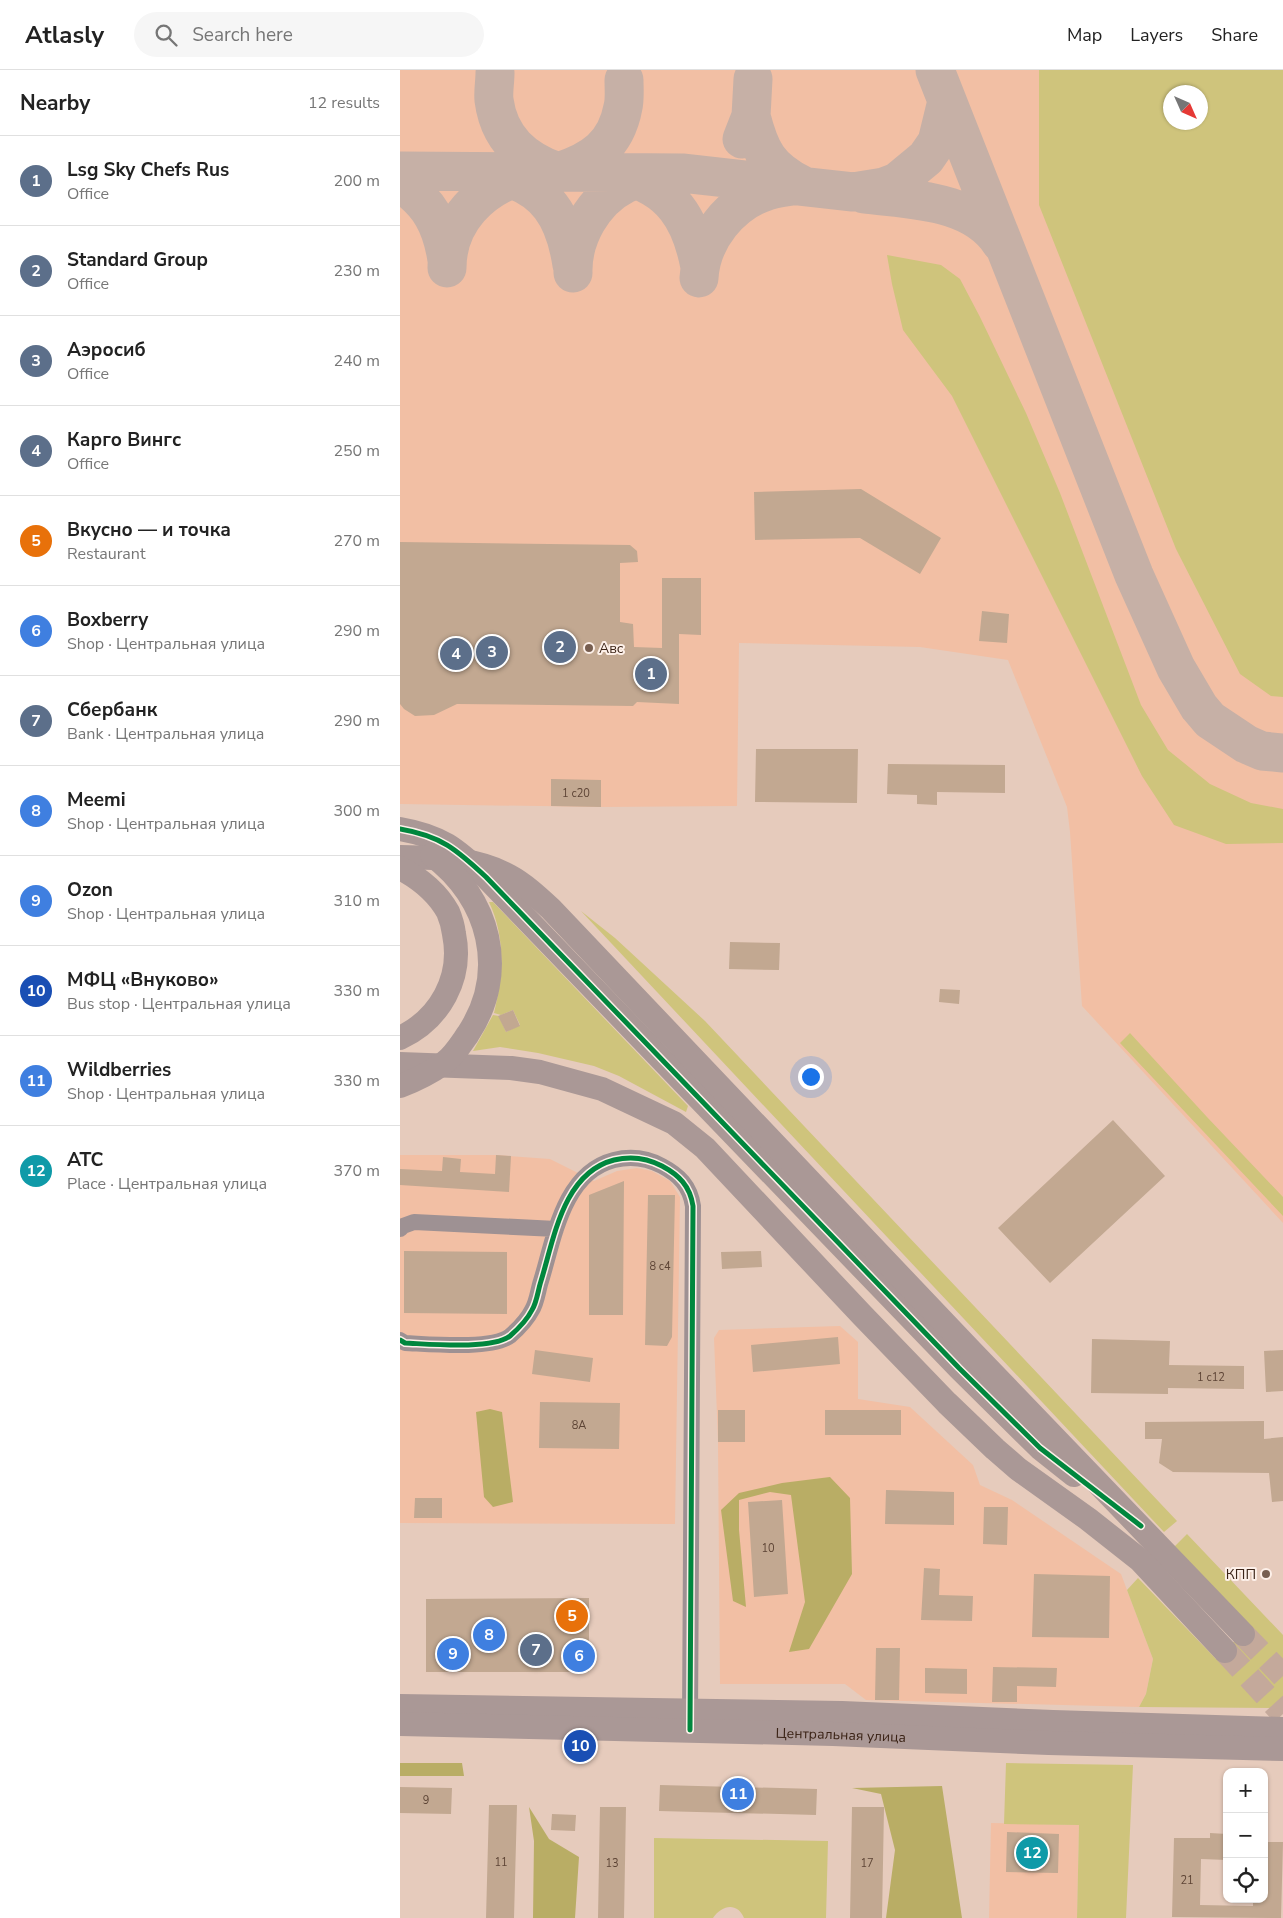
<!DOCTYPE html>
<html lang="en">
<head>
<meta charset="utf-8">
<style>
	body { margin:0; font-family:"Nunito Sans",sans-serif; background:#f6f6f6; color:#222 }
	.controls { position:absolute; right:15px; bottom:15px; display:grid; overflow:hidden; border-radius:10px; box-shadow:0 1px 4px #0004 }
	.controls button { width:45px; height:45px; display:grid; place-items:center; padding:0; border:0; border-bottom:1px solid #e0e0e0; background:#fff; color:#222; font:25px sans-serif }
	.compass { position:absolute; left:763px; top:15px; width:45px; height:45px; border-radius:50%; background:#fff; box-shadow:0 1px 4px #0004; rotate:135deg }
	.you { position:absolute; left:410px; top:1006px; width:18px; height:18px; margin:-12px; border:4px solid #fff; border-radius:50%; background:#1a73e8; box-shadow:0 0 0 8px #1a73e833 }
	.badge { display:grid; place-items:center; width:32px; height:32px; border-radius:50%; background:#d93025; color:#fff; font-size:16px; font-weight:700 }
	.pin { position:absolute; translate:-50% -50%; border:2px solid #fff; box-shadow:0 1px 5px #0006 }
	.list { margin:0; padding:0; list-style:none }
	h2 { display:flex; justify-content:space-between; align-items:center; height:65px; margin:0; padding:0 20px; font-size:21px }
	h2 small { font-size:16px; font-weight:400; color:#767676 }
	.list li { display:grid; grid-template-columns:32px 1fr auto; gap:15px; align-items:center; box-sizing:border-box; height:90px; padding:0 20px; border-top:1px solid #e0e0e0 }
	.list b { display:block; font-size:19px; white-space:nowrap }
	.list p { margin:0; font-size:16px; white-space:nowrap; color:#767676 }
	.list em { font-size:16px; font-style:normal; color:#767676 }
	.icon { flex:none; width:28px; height:28px; fill:none; stroke:currentColor; stroke-width:2; stroke-linecap:round; stroke-linejoin:round }
	.map { position:relative; flex:none; width:883px; height:1848px; overflow:hidden }
	header { display:flex; align-items:center; gap:30px; box-sizing:border-box; height:70px; padding:0 25px; background:#fff; border-bottom:1px solid #e0e0e0 }
	header strong { font-size:24px }
	nav { display:flex; gap:28px; margin-inline-start:auto; font-size:18px }
	.search { width:350px; height:45px; background:#f6f6f6; display:flex; align-items:center; gap:12px; box-sizing:border-box; padding:0 18px; border-radius:28px; color:#767676; font-size:19px }
	main { display:flex }
	aside { flex:1; background:#fff }
	.map>svg:first-child { display:block }
</style>
</head>
<body>
<header>
<strong>Atlasly</strong>
<div class="search"><svg class="icon" aria-label="search" viewBox="0 0 24 24"><circle cx="10" cy="10" r="6"/><path d="M15 15l6 6"/></svg>Search here</div>
<nav><a>Map</a><a>Layers</a><a>Share</a></nav>
</header>
<main>
<aside>
<h2>Nearby<small>12 results</small></h2>
<ul class="list">
<li><span class="badge" style="background:#5c6f8a">1</span><div><b>Lsg Sky Chefs Rus</b><p>Office</p></div><em>200 m</em></li>
<li><span class="badge" style="background:#5c6f8a">2</span><div><b>Standard Group</b><p>Office</p></div><em>230 m</em></li>
<li><span class="badge" style="background:#5c6f8a">3</span><div><b>Аэросиб</b><p>Office</p></div><em>240 m</em></li>
<li><span class="badge" style="background:#5c6f8a">4</span><div><b>Карго Вингс</b><p>Office</p></div><em>250 m</em></li>
<li><span class="badge" style="background:#e8710a">5</span><div><b>Вкусно — и точка</b><p>Restaurant</p></div><em>270 m</em></li>
<li><span class="badge" style="background:#3f7fe0">6</span><div><b>Boxberry</b><p>Shop · Центральная улица</p></div><em>290 m</em></li>
<li><span class="badge" style="background:#5c6f8a">7</span><div><b>Сбербанк</b><p>Bank · Центральная улица</p></div><em>290 m</em></li>
<li><span class="badge" style="background:#3f7fe0">8</span><div><b>Meemi</b><p>Shop · Центральная улица</p></div><em>300 m</em></li>
<li><span class="badge" style="background:#3f7fe0">9</span><div><b>Ozon</b><p>Shop · Центральная улица</p></div><em>310 m</em></li>
<li><span class="badge" style="background:#1a4fb4">10</span><div><b>МФЦ «Внуково»</b><p>Bus stop · Центральная улица</p></div><em>330 m</em></li>
<li><span class="badge" style="background:#3f7fe0">11</span><div><b>Wildberries</b><p>Shop · Центральная улица</p></div><em>330 m</em></li>
<li><span class="badge" style="background:#0f9aa8">12</span><div><b>АТС</b><p>Place · Центральная улица</p></div><em>370 m</em></li>
</ul>
</aside>
<div class="map">
<svg width="883" height="1848" viewBox="0 0 883 1848">
	<rect width="100%" height="100%" fill="#e6cbbc"/>
	<!-- built -->
	<path fill="#f2bfa4" fill-rule="evenodd" d="M0,0H883V1153L682,936L670,762L667,737L608,590L520,577L339,573L337,736L201,737L0,734ZM771,22H801V52H771Z
		M0,1085H96L150,1089L194,1111L217,1101L237,1098L252,1101L270,1111L280,1127L275,1454L0,1453Z
		M440,1256L458,1272V1329L510,1337L573,1395L580,1415L612,1430L721,1504L753,1589L746,1624L739,1637L466,1630L445,1614H320L318,1372L314,1268L319,1260Z
		M591,1753L679,1755L677,1848H589Z"/>
	<!-- green -->
	<path fill="#cfc47c" fill-rule="evenodd" d="M639,0H883V627L871,626L840,604L776,479L639,135ZM771,22H801V52H771Z
		M487,185L541,195L560,209L580,247L626,343L660,423L741,635L768,680L810,714L851,733L883,739V773L826,774L774,755L742,706L552,326L503,260L492,214Z
		M89,832H93L288,1036L286,1042L219,1006L194,996L138,983L100,977L73,981L93,945L99,946L106,962L120,955L113,940L101,945L94,943C103,905 106,868 89,832Z
		M181,841L215,868L305,951L777,1451L764,1462Z
		M730,963L807,1047L883,1127V1146L720,973Z
		M787,1464L883,1565V1638L739,1637L746,1624L753,1589L727,1520L738,1508L816,1589L849,1557L774,1477Z
		M606,1693L733,1695L726,1848H677L679,1755L604,1754Z
		M254,1768L428,1771L426,1848H344C337,1832 322,1835 313,1848H254Z"/>
	<!-- forest -->
	<path fill="#b9ad65" d="M90,1339L102,1342L113,1432L93,1437L84,1427L76,1342Z
		M430,1407L450,1428L452,1504L409,1579L389,1582L405,1532L391,1425L370,1422L339,1430V1460L346,1537L333,1531L321,1440L339,1423L382,1413Z
		M0,1693H62L64,1706H0Z
		M542,1716L562,1848H486L495,1780L481,1724L452,1718Z
		M129,1737L149,1769L179,1787L175,1848H133L134,1771Z"/>
	<g fill="none" stroke-linecap="round" stroke-linejoin="round">
		<!-- taxiway -->
		<path stroke="#c6b0a6" stroke-width="39" d="M535,0L734,505L776,598L799,637L810,650L846,674L862,681L883,683
			M95,3C95,12 93,22 94,30C99,69 124,90 158,102C193,91 216,75 223,37C225,29 224,19 224,10
			M342,69L351,46L353,9
			M0,101L282,103L453,122L484,117L497,112L526,88L537,72L547,31
			M97,105C147,116 165,148 172,195
			M222,105C272,118 291,149 300,197
			M0,113C30,132 42,156 47,190
			M464,124C510,130 573,129 601,173
			M47,198C47,151 81,117 124,105
			M173,203C172,168 193,130 225,114C233,110 242,108 251,106
			M299,208C301,169 331,132 367,121C379,117 391,116 402,115C368,98 360,81 351,46"/>
	</g>
	<!-- building -->
	<path fill="#c2a891" d="M461,419L541,468L520,504L460,468L355,470L354,422Z
		M0,472L230,475L237,481L238,492L220,493V552L233,554L234,577L262,578V508H301V565L279,564V634L237,632L233,636L57,634L34,645L15,646L4,639L0,634Z
		M582,541L609,544L607,573L579,571Z
		M356,679H458L457,733L355,732Z
		M488,694L605,695V723L537,722V735L517,734V725L487,724Z
		M151,709L201,710V737L151,736Z
		M330,872L380,873L379,900L329,899Z
		M540,919L560,920L559,934L539,932Z
		M113,940L120,956L106,962L98,946Z
		M713,1050L765,1106L650,1213L598,1158Z
		M96,1085L111,1086L109,1122L0,1115V1099L42,1101L43,1087L61,1089L60,1102L95,1104Z
		M224,1111L223,1245H189V1125Z
		M248,1125H275L272,1267L267,1276L245,1275Z
		M4,1181L107,1182V1244L4,1243Z
		M361,1181L362,1197L322,1199L321,1182Z
		M438,1267L440,1294L353,1302L351,1275Z
		M692,1269L770,1271L769,1295L844,1296V1319L768,1318V1324L691,1323Z
		M135,1280L193,1288L190,1312L132,1304Z
		M883,1280V1321L866,1322L864,1281Z
		M140,1332L220,1333L219,1379L139,1378Z
		M318,1340H345V1372H318Z
		M425,1340H501V1365H425Z
		M864,1351V1369L883,1367V1431L872,1432L869,1403L773,1402L759,1393L762,1369H745V1352Z
		M486,1420L554,1422V1455L485,1454Z
		M15,1428H42V1448H14Z
		M382,1430L388,1524L354,1527L348,1432Z
		M584,1437H608L607,1475L583,1474Z
		M524,1498L540,1499L539,1525L573,1526L572,1551L521,1550Z
		M634,1504L710,1506L709,1568L632,1567Z
		M189,1528V1602H26V1529Z
		M476,1578H500L499,1630H475Z
		M593,1597L657,1598L656,1617L617,1616V1632H592Z
		M525,1598L567,1599V1624L525,1623Z
		M260,1715L417,1719L416,1745L259,1741Z
		M0,1717L52,1718L51,1744L0,1743Z
		M89,1735H117L114,1848H86Z
		M200,1737H226L224,1848H198Z
		M452,1737H484L482,1848H450Z
		M152,1744L176,1745L175,1761L151,1760Z
		M607,1762L659,1764L658,1803L606,1802Z
		M810,1763L827,1764V1790L801,1789L800,1835L853,1836V1829H864V1772H883L881,1848L772,1847L774,1768H810Z"/>
	<g fill="none" stroke-linecap="round" stroke-linejoin="round">
		<!-- secondary-tunnel -->
		<path stroke="#c4a99b" stroke-width="24" stroke-dasharray="24 12" stroke-linecap="butt" d="M843,1564L883,1606
			M825,1581L883,1644"/>
		<!-- street -->
		<path stroke="#9e9193" stroke-width="16" d="M0,1159L3,1156L14,1152L156,1159
			M0,1270L5,1273C29,1274 92,1280 110,1266C118,1259 127,1250 132,1240C137,1232 138,1220 141,1211C154,1169 163,1103 214,1090C230,1086 247,1088 262,1096C279,1105 290,1116 293,1136L290,1650"/>
		<!-- secondary -->
		<g stroke="#aa9896" stroke-width="24">
			<path d="M0,759C41,766 56,779 86,807L559,1298L640,1378L674,1405"/>
			<path d="M0,787C37,788 75,787 109,806C124,814 138,827 151,839L572,1282L843,1564"/>
			<path d="M0,798C19,808 37,822 48,842C51,849 53,856 54,864C63,908 40,949 0,968"/>
			<path d="M0,994L111,998L140,1002L202,1019L274,1053L305,1078L462,1245L547,1333L595,1379L618,1399L688,1449L740,1490L825,1581"/>
			<path d="M0,1016C16,1010 30,1003 44,993C54,986 61,974 68,964C109,902 90,828 32,785"/>
			<path d="M0,1636L442,1643L653,1652L883,1659"/>
			<path id="s1" d="M0,1654L433,1664L649,1673L883,1679"/>
		</g>
		<!-- cycleway casing -->
		<g stroke="#fdf0e9" stroke-width="8">
			<path id="cycleway" d="M0,759C41,766 56,779 86,807L559,1298L640,1378L741,1456
				M0,1270L5,1273C29,1274 92,1280 110,1266C118,1259 127,1250 132,1240C137,1232 138,1220 141,1211C154,1169 163,1103 214,1090C230,1086 247,1088 262,1096C279,1105 290,1116 293,1136L290,1660"/>
		</g>
		<!-- cycleway -->
		<use href="#cycleway" stroke="#00873e" stroke-width="5"/>
	</g>
	<!-- markers -->
	<g fill="#775e50" stroke="#fdf0e9" stroke-width="2">
		<circle cx="189" cy="578" r="5"/>
		<circle cx="866" cy="1504" r="5"/>
	</g>
	<g text-anchor="middle" stroke-width="4" stroke-linejoin="round" paint-order="stroke">
		<!-- number labels -->
		<g font-size="11" fill="#5d4435">
			<text x="176" y="727">1 с20</text>
			<text x="260" y="1200">8 с4</text>
			<text x="811" y="1311">1 с12</text>
			<text x="179" y="1359">8А</text>
			<text x="368" y="1482">10</text>
			<text x="26" y="1734">9</text>
			<text x="101" y="1796">11</text>
			<text x="212" y="1797">13</text>
			<text x="467" y="1797">17</text>
			<text x="787" y="1814">21</text>
		</g>
		<!-- poi labels -->
		<g font-size="14" fill="#3b2316" stroke="#fdf0e9" text-anchor="start">
			<text x="199" y="583">Авс</text>
			<text x="856" y="1509" text-anchor="end">КПП</text>
		</g>
		<!-- street labels -->
		<g font-size="14" fill="#3b2316" stroke="#fdf0e9">
			<text dy="5" stroke="none"><textPath href="#s1" startOffset="441">Центральная улица</textPath></text>
		</g>
	</g>
</svg>
<div class="controls">
<button>+</button>
<button>−</button>
<button><svg class="icon" aria-label="locate" viewBox="0 0 24 24"><circle cx="12" cy="12" r="6"/><path d="M12 2v4M12 18v4M2 12h4M18 12h4"/></svg></button>
</div>
<svg class="compass" viewBox="-18 -18 36 36"><path d="M0-13l5 13h-10z" fill="#e53935"/><path d="M0 13l5-13h-10z" fill="#767676"/></svg>
<div class="you"></div>
<div class="pin badge" style="left:251px;top:604px;background:#5c6f8a">1</div>
<div class="pin badge" style="left:160px;top:577px;background:#5c6f8a">2</div>
<div class="pin badge" style="left:92px;top:582px;background:#5c6f8a">3</div>
<div class="pin badge" style="left:56px;top:584px;background:#5c6f8a">4</div>
<div class="pin badge" style="left:172px;top:1546px;background:#e8710a">5</div>
<div class="pin badge" style="left:179px;top:1586px;background:#3f7fe0">6</div>
<div class="pin badge" style="left:136px;top:1580px;background:#5c6f8a">7</div>
<div class="pin badge" style="left:89px;top:1565px;background:#3f7fe0">8</div>
<div class="pin badge" style="left:53px;top:1584px;background:#3f7fe0">9</div>
<div class="pin badge" style="left:180px;top:1676px;background:#1a4fb4">10</div>
<div class="pin badge" style="left:338px;top:1724px;background:#3f7fe0">11</div>
<div class="pin badge" style="left:632px;top:1783px;background:#0f9aa8">12</div>
</div>
</main>
</body>
</html>
